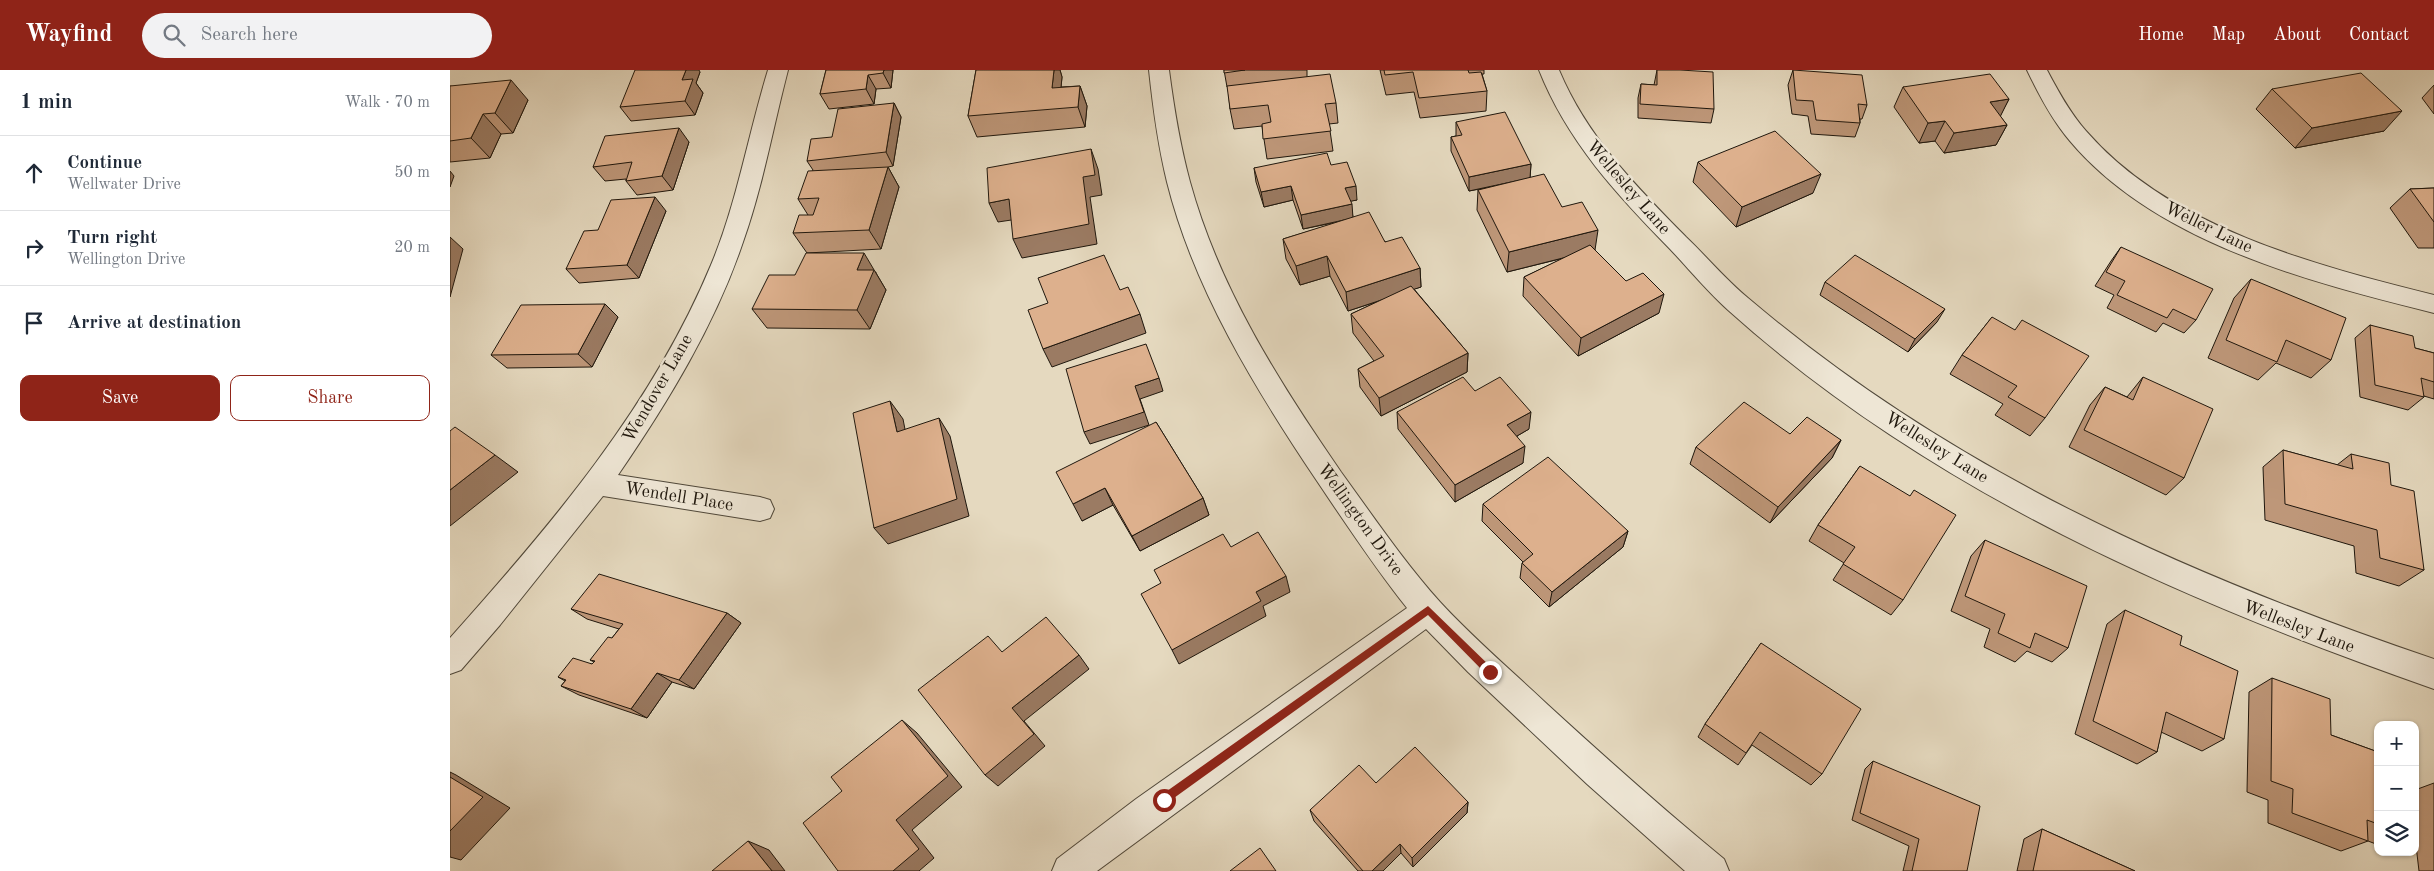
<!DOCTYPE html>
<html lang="en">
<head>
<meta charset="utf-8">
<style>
	body { margin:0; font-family:"Old Standard TT",serif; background:#f2f2f3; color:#1f2937 }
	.controls { position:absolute; right:15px; bottom:15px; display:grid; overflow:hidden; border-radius:10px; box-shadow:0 1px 4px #0004 }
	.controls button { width:45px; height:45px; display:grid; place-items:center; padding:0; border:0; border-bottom:1px solid #e0e1e3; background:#fff; color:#1f2937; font:25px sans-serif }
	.stop { position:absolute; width:15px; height:15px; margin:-11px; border:4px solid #8f2418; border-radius:50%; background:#fff }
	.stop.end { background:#8f2418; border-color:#fff; box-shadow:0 1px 5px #0008 }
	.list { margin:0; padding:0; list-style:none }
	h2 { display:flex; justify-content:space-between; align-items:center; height:65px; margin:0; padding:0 20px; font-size:21px }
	h2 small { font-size:16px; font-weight:400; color:#747a83 }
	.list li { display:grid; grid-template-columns:32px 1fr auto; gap:15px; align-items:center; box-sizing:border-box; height:75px; padding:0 20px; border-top:1px solid #e0e1e3 }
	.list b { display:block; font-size:19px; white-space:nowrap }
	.list p { margin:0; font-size:16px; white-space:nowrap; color:#747a83 }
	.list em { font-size:16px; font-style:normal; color:#747a83 }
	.actions { display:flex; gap:10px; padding:15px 20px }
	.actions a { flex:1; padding:11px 0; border:1px solid #8f2418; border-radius:10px; text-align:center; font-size:18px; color:#8f2418 }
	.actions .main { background:#8f2418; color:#fff }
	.icon { flex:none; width:28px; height:28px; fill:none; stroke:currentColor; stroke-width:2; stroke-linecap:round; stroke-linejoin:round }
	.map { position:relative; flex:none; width:1984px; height:801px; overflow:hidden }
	header { display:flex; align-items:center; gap:30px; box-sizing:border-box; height:70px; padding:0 25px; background:#8f2418; color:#fff }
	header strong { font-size:24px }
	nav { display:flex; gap:28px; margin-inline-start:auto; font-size:18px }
	.search { width:350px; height:45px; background:#f2f2f3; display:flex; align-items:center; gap:12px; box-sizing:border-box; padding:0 18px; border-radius:28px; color:#747a83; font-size:19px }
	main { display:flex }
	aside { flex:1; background:#fff }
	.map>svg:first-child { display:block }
</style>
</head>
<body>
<header>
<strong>Wayfind</strong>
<div class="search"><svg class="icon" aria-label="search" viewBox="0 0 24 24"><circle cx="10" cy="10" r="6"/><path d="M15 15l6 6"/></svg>Search here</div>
<nav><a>Home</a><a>Map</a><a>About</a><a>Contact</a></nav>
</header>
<main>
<aside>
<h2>1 min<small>Walk · 70 m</small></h2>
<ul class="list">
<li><svg class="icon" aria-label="ahead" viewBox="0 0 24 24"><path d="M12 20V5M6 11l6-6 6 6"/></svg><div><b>Continue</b><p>Wellwater Drive</p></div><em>50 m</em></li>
<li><svg class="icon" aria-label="right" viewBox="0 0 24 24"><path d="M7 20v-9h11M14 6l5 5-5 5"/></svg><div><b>Turn right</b><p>Wellington Drive</p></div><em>20 m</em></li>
<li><svg class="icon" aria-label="arrive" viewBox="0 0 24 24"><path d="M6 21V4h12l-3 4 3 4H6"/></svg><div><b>Arrive at destination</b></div></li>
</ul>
<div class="actions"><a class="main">Save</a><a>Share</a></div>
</aside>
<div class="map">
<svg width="1984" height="801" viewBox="0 0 1984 801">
	<rect width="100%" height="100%" fill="#e5d9bf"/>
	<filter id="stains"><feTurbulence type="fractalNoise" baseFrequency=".004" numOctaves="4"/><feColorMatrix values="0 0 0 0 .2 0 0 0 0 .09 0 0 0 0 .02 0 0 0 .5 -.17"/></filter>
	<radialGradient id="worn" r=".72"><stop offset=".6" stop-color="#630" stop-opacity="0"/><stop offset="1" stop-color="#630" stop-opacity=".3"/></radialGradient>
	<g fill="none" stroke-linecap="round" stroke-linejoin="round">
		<!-- minor casing -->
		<g stroke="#50483a" stroke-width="2">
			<path id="minor" d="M318,0H338C323,57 313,116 293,172C265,255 218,332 168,405L310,427L320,430L324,439L320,448L310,451L153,426L50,555L11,600L0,604V568C101,455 202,337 261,195C287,133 298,65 318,0Z
				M699,0H719C724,38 730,75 740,112C769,218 829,312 891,402C923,446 954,492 990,532C1024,569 1062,601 1098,635C1156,688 1214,740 1274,789L1279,801H1235L1137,714L1018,602L976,559L647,801H602L607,789L686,729L957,538C925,498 896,454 867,411C806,320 744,220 717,112C708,75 703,38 699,0Z
				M1089,0H1109C1137,67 1186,116 1236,167C1257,187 1276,210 1298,228C1500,400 1735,505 1984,589V619C1732,531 1479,421 1278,240C1257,221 1239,199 1220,179C1167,125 1117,71 1089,0Z
				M1577,0H1597C1608,21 1620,43 1636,61C1720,158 1864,195 1984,225V243C1860,212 1706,173 1620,71C1602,50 1589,25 1577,0Z"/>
		</g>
		<!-- minor -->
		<use href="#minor" fill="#eee6d5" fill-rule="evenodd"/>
	</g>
	<!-- wall -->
	<path fill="#be9779" stroke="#1f170d" d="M376,0H443L441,18L426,19L424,34L379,39L370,24Z
		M526,0H610L612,7L611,17L630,16L637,36L635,57L527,67L518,46Z
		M774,0H857V7L886,33L888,53L879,54L883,81L817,89L812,56L784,59L780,39L778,17H777Z
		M930,0H1034V4H1032L1037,21L1036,41L970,48L964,22L936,25Z
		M1207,0L1264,39L1261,53L1188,48V28L1191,14L1204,15Z
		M1343,0L1417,35L1412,49H1410V53L1405,67L1361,64L1358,46L1342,44L1338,15Z
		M250,2L246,13L253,23L245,45L181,51L170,37Z
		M1984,15V44L1972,28Z
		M0,16L78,30L63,63L51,64L40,88L0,92Z
		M1453,17L1559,29L1550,46L1557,55L1546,75L1494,83L1485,71L1469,73L1444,37Z
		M1822,19L1934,61L1845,78L1806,39Z
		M444,33L451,47L443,96L438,97L449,117L431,179L357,183L343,163L358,145L348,129L363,100L357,91L382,67Z
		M1006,52L1081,94L1080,108L1112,137L1145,180L1176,211L1209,243L1128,286L1073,226L1074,207L1114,188L1057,202L1027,140L1028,120L1046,116L1019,121L1001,81V67L1006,66Z
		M239,72L223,120L187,125L176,111V109L155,111L143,97Z
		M1248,92L1363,123L1286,157L1243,112Z
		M881,95L907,130L900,131L903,147L970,198L971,217L964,219L1018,283L1017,302L931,346L910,317L908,299L924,291L903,263L901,244L929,231L898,241L880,206L850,215L836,189L833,169L893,151L853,159L843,130L814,137L806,112L804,98Z
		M1984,118V178H1968L1940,138L1960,119Z
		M216,141L189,208L129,213L116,199L148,160Z
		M1671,177L1746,250L1734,263L1713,253L1706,262L1657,238L1664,225L1645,216L1661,191Z
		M426,202V203L436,220L420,259L317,258L302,239L345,205Z
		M1801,209L1881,290L1861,308L1826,293L1808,310L1758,288L1784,228Z
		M1375,212L1487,252L1458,282L1370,225Z
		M168,247L142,297L57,298L41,285Z
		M1542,247L1595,348L1580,366L1545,345L1553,334L1500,304L1512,285Z
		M1920,255L1965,278L1984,283V329L1974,326V327L1958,340L1910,327L1905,268Z
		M1693,307L1734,408L1716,425L1619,377L1640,335L1655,317L1677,327Z
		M1025,321L1079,359L1067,366L1073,393L1005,432L948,359L947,342Z
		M706,352L753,428L759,445L690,481L663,435L632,451Z
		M1340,364L1391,370L1382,388L1320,453L1240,394L1246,377Z
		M1833,380L1887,395L1901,384L1941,415L1974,500L1949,516L1906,503L1904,476L1815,450L1813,397Z
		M1410,396L1453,530L1441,545L1383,510L1394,493L1359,471L1368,455Z
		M1033,434L1178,461L1173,477L1099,537L1070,508L1072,493L1073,492L1032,451Z
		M1535,470L1618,578L1602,592L1577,581L1565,592L1534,577L1540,559L1501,541L1521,486Z
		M121,539L277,543L291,553L244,619L222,612L197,648L129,625L111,616L115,611L108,607L142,594L144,592L140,590L162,568L169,559L137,549Z
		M1675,540L1730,575L1774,669L1752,681L1711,662L1707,682L1687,694L1625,664L1657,554Z
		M1311,573L1372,704L1361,715L1302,675L1288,695L1248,667L1255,654Z
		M1822,608L1881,665L1928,682V773L1926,774L1918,771L1891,781L1818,753V730L1797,722L1799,622Z
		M1423,691L1517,801H1453L1459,776L1402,750L1415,699Z
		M926,713L1018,732L1017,743L963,797L951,783L933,801H908L864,751L860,740Z
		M1984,713V801H1969L1965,767V720Z
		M1592,759L1685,801H1567L1574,769Z"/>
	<!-- shaded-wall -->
	<path fill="#9b7b63" stroke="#1f170d" d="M236,0H249L250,2L246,13L253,23L245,45L235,31L232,10Z
		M434,0H443L441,18L433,3Z
		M604,0H610L612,7L609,38L602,18Z
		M418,5L426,19L424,34L416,19Z
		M61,10L78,30L63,63L45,43Z
		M630,16L637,36L635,57L628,37Z
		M1559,29L1549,49L1540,32Z
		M444,33L451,47L443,96L436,82Z
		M1952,41L1934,61L1845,78L1862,58Z
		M33,44L51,64L40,88L21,68Z
		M1495,51L1485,71L1469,73L1478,53Z
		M1557,55L1546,75L1494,83L1504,63Z
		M229,58L239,72L223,120L212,106Z
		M641,79L648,99L652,125L640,127L647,174L572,188L563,169L633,107Z
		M1081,94L1080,108L1019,121V107Z
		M438,97L449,117L431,179L419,160Z
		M0,101L4,106L0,117Z
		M1371,104L1363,123L1286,157L1292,137Z
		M841,116L843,130L814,137L811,122Z
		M906,116L907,130L897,132L895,118Z
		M205,127L216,141L189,208L177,195Z
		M559,129L568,149L548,152L539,133Z
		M902,134L903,148L853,159L851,145Z
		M1148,160L1145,180L1057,202L1059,182Z
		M0,167L13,179L0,227Z
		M414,183L436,220L420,259L407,240V200Z
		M877,186L880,206L850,215L846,196Z
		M970,198L971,217L898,241L896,222Z
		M1214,224L1209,243L1128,286L1131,268Z
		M155,234L168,247L142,297L128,284Z
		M1495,239L1487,252L1458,282L1465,269Z
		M690,244L696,263L602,297L593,279Z
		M1018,283L1017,302L931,346L929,328Z
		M709,308L713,321L690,329L699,355L640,374L634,362L685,316Z
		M440,331L453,349L459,380L447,362Z
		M1081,342L1079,359L1055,373L1057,355Z
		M489,348L500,366L519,446L438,474L424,458Z
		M1391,370L1382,388L1320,453L1328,437Z
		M1075,376L1073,393L1005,432V415Z
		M45,385L68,402L0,456V420Z
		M655,418L663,435L632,451L623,434Z
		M753,428L759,445L690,481L682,466Z
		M1178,461L1173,477L1099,537L1102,522Z
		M836,506L840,522L813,536L816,546L729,594L722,580L806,522Z
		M277,543L291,553L244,619L229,610Z
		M629,585L639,599L574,651L595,676L548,716L535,705L562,638Z
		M207,603L222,612L197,648L181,639Z
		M452,650L467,663L512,717L462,760L484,788L469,801H443Z
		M0,702L6,705L60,738L11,790L0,787Z
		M1018,732L1017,743L963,797L962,788Z
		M298,771L319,780L335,801H322Z
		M950,774L951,783L933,801H922Z"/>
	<!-- building -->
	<path fill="#ddb08d" stroke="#1f170d" d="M185,0H236L232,10L243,9L235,31L170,37Z
		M376,0H434L433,3L418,5L416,19L370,24Z
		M526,0H604L602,18L630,16L628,37L518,46Z
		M774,0H795L774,3Z
		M934,0H1018L1019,3L1031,2L1037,21L969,28L963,2L935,5Z
		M1207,0H1230L1263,2L1264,39L1190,34L1191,14L1207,15Z
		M1343,0L1412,5L1417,35L1408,34L1410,53L1366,50L1363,31L1346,30Z
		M1911,3L1952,41L1862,58L1822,19Z
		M880,4L886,33L875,34L881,61L813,69L812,54L821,52L818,35L780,39L777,16Z
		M1540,4L1559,29L1540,32L1557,55L1504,63L1495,51L1478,53L1453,17Z
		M61,10L45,43L33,44L21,68L0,71V16Z
		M444,33L436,82L357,91L361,69L382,67L388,39Z
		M1055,42L1081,94L1019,107L1001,67L1012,65L1006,52Z
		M229,58L212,106L176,111L182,92L143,97L155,66Z
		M1325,61L1371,104L1292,137L1248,92Z
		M641,79L645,105L633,107L639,154L563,169L559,129L539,133L537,98Z
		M877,83L881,95L897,92L906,116L895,118L902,134L851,145L841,116L811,122L804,98Z
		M438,97L419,160L343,163L349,145H363L369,128L348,129L358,101Z
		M1094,104L1112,137L1132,132L1148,160L1059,182L1028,120Z
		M1984,118V152L1960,119Z
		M205,127L177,195L116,199L134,161L148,160L161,130Z
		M919,142L935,172L952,167L970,198L896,222L877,186L846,196L833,169Z
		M1140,175L1176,211L1193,203L1214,224L1131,268L1074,207Z
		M1671,177L1763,219L1746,250L1723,239L1717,248L1667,225L1675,211L1656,202Z
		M356,183H414L407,200H424L407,240L302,239L319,205H345Z
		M654,185L670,220L678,217L690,244L593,279L578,240L598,233L588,208Z
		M1405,185L1495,239L1465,269L1375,212Z
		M1801,209L1896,248L1881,290L1836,270L1827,292L1776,270Z
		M961,216L1018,283L929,328L908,299L934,286L901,244Z
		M155,234L128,284L41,285L71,235Z
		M1542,247L1565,260L1572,250L1639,286L1595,348L1558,327L1567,316L1512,285Z
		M1920,255L1963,266L1965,278L1984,283V312L1971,308L1974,327L1925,315Z
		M696,274L709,308L685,316L694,342L634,362L616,299Z
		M1013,307L1025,321L1050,307L1081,342L1057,355L1075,376L1005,415L947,342Z
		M1693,307L1763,339L1734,408L1634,360L1655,317L1683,330Z
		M440,331L447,362L489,348L507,429L424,458L403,343Z
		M1294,332L1340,364L1357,347L1391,370L1328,437L1246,377Z
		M706,352L753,428L682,466L655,418L623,434L606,402Z
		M5,357L45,385L0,420V361Z
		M1833,380L1903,399L1901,384L1939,393L1941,415L1964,421L1974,500L1930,488L1927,460L1835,434Z
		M1098,387L1178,461L1102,522L1072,493L1083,484L1033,434Z
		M1410,396L1460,426L1464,420L1506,445L1453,530L1393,494L1405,477L1368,455Z
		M808,462L836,506L806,522L811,531L722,580L691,524L711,513L704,500L773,464L781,477Z
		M1535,470L1637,516L1618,578L1585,563L1580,578L1548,563L1555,544L1515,526Z
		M149,504L277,543L229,610L207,603L181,639L111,616L116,610L108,607L123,588L142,594L145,591L140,590L158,567L162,568L173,554L121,539Z
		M1675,540L1732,566L1730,575L1788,601L1774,669L1716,642L1707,682L1643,651Z
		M596,547L629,585L562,638L584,664L535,705L468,620L538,566L552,582Z
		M1311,573L1411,639L1372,704L1310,662L1296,683L1255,654Z
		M1822,608L1880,629L1881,665L1928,682V754L1917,750L1918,771L1842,743L1843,719L1821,711Z
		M452,650L498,706L446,750L469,779L443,801H388L353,753L392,721L381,707Z
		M965,677L1018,732L962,788L950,774L922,801H913L860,740L909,695L926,713Z
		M1423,691L1530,736L1517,801H1462L1469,769L1410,743Z
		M0,707L33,727L0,761Z
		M1592,759L1685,801H1583Z
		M298,771L322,801H262Z
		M810,778L826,801H780Z"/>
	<!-- route -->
	<path fill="#8f2418" d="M978,536L1043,599V605H1037L978,545L717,733H710V726Z"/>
	<g text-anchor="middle" stroke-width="5" stroke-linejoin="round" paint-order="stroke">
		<!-- street labels -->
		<g font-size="18" fill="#1f170d" stroke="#eee6d5">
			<text transform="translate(1179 117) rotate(49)" y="6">Wellesley Lane</text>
			<text transform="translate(1759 157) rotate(26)" y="6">Weller Lane</text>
			<text transform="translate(207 318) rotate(-60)" y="6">Wendover Lane</text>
			<text transform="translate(1487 377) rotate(32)" y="6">Wellesley Lane</text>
			<text transform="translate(229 426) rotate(9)" y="6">Wendell Place</text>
			<text transform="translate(911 449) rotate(54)" y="6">Wellington Drive</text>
			<text transform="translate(1849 556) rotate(21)" y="6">Wellesley Lane</text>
		</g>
	</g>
	<rect width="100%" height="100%" filter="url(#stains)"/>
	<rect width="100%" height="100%" fill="url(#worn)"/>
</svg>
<div class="controls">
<button>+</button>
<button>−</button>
<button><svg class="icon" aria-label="layers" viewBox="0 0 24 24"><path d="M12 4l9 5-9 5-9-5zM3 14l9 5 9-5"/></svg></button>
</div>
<div class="stop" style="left:714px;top:730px"></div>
<div class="stop end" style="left:1040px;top:602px"></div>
</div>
</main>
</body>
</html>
